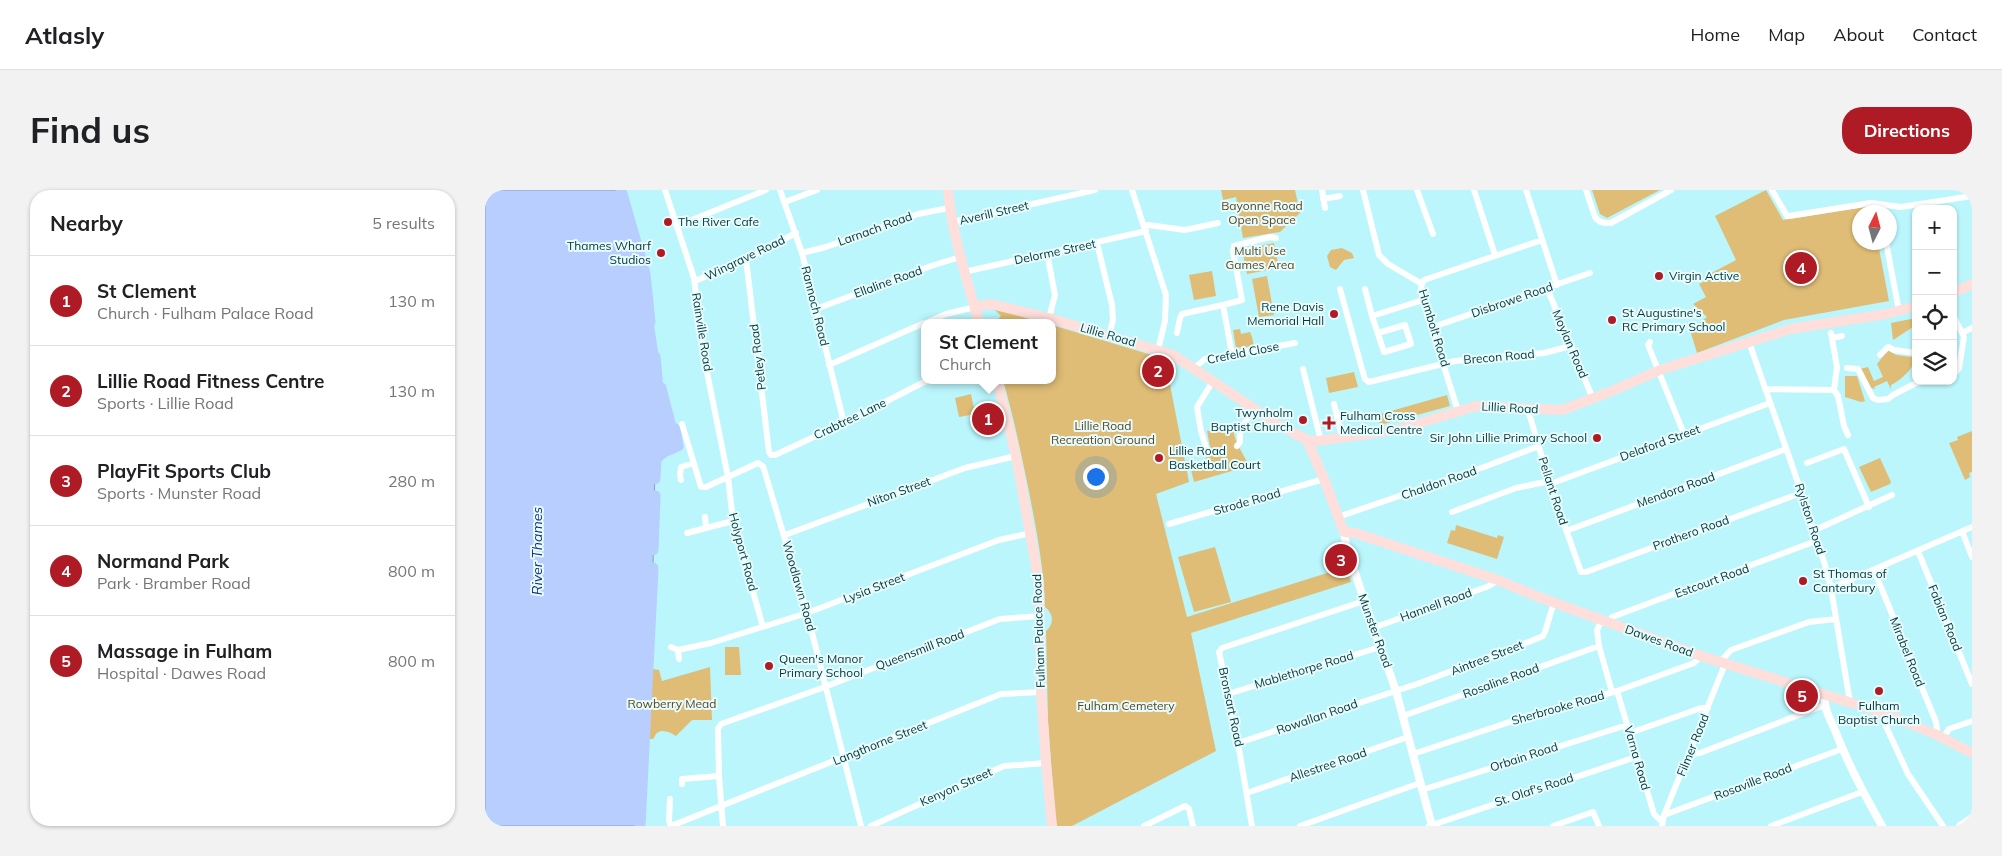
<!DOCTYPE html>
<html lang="en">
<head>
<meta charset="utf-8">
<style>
	body { margin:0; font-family:Mulish,sans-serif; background:#f2f2f2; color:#202124 }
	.controls { position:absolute; right:15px; top:15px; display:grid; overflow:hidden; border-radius:10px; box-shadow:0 1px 4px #0004 }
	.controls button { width:45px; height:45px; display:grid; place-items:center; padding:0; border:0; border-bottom:1px solid #e0e0e0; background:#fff; color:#202124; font:25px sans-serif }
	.compass { position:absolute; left:1367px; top:15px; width:45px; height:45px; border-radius:50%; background:#fff; box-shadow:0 1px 4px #0004; rotate:6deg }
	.you { position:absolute; left:610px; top:286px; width:18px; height:18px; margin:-12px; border:4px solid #fff; border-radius:50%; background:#1a73e8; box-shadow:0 0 0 8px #1a73e833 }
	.badge { display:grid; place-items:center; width:32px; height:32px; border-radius:50%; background:#ae1b24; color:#fff; font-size:16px; font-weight:700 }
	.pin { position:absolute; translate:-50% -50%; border:2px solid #fff; box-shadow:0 1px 5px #0006 }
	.popup { position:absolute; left:436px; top:129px; width:135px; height:65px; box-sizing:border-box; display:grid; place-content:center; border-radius:10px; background:#fff; filter:drop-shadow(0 1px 4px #0005); font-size:16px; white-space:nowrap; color:#757577 }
	.popup b { font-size:19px; color:#202124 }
	.popup::after { content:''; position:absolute; left:50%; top:100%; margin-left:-10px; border:10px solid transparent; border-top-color:#fff }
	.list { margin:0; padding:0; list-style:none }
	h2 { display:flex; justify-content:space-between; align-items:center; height:65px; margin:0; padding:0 20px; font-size:21px }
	h2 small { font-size:16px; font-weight:400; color:#757577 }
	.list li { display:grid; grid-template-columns:32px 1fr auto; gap:15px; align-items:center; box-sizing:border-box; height:90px; padding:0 20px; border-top:1px solid #e0e0e0 }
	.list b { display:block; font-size:19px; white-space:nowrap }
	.list p { margin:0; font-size:16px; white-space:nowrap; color:#757577 }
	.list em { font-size:16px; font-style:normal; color:#757577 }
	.icon { flex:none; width:28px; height:28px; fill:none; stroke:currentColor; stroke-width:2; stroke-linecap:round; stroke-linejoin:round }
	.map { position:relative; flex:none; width:1487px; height:636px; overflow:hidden; border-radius:20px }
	header { display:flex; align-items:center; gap:30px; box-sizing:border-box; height:70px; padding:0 25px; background:#fff; border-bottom:1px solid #e0e0e0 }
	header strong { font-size:24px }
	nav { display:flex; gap:28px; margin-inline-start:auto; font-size:18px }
	.intro { display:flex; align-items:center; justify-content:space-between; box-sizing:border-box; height:120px; padding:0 30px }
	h1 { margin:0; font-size:35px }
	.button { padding:12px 22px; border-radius:20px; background:#ae1b24; color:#fff; font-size:18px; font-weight:700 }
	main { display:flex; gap:30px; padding:0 30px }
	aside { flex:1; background:#fff; border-radius:20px; box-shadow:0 1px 4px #0004 }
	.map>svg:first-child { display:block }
</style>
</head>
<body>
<header>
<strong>Atlasly</strong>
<nav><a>Home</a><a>Map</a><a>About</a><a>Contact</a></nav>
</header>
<div class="intro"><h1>Find us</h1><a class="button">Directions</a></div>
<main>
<aside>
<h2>Nearby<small>5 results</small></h2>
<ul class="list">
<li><span class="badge">1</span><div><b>St Clement</b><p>Church · Fulham Palace Road</p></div><em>130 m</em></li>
<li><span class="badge">2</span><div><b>Lillie Road Fitness Centre</b><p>Sports · Lillie Road</p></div><em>130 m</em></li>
<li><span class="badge">3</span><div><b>PlayFit Sports Club</b><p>Sports · Munster Road</p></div><em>280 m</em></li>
<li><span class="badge">4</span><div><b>Normand Park</b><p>Park · Bramber Road</p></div><em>800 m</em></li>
<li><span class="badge">5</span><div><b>Massage in Fulham</b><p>Hospital · Dawes Road</p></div><em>800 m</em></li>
</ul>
</aside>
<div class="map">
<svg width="1487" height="636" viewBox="0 0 1487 636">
	<rect width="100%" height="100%" fill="#bbf6fd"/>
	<!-- green -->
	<path fill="#dfbd76" d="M736,0H810L815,23L795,42L758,48L751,7L738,10Z
		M1107,0H1175L1122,28L1115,24Z
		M1281,0L1298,30L1386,16L1387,22H1374V52L1393,53L1404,111L1299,130L1212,163L1205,140L1222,127L1208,114L1221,107L1214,94L1221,90L1219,87L1251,70L1230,26Z
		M789,53L794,78L762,84L757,59Z
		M857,58L867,63L869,68L859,70L851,80L845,77L842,66L846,60Z
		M727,81L731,106L709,110L704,85Z
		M782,86L789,125L774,127L767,89Z
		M510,120H513L559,133H510L516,126Z
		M1431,128V135L1408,150L1406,133Z
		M567,135L680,169L704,292L671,304L702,427L861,377L866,392L706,443L731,561L587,636H572L570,625L563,531L561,441C569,434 569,424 560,417C559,380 552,343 545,307C537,267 529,229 518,190H567Z
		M755,139L756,144L765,142L767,147L769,156L751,158L748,140Z
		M1403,160L1411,165L1426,167L1428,165H1431C1431,177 1416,190 1406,195V199L1402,191L1389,197L1390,199L1386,198L1375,179L1383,177L1389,191L1398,187L1392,174Z
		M869,182L873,197L844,203L841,188Z
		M1360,186H1372L1380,211L1376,212L1360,207Z
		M486,204L490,224L474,227L470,208Z
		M962,205L965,216L895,235L892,225Z
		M748,237C750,255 757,260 764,276L709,292L706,280L712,279L726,262L722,241Z
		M1487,241V282L1484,283L1485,287L1480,290L1464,253L1473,250L1472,247Z
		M1395,268L1406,292L1405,294L1386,302L1374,277Z
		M971,335L1012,348L1013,345L1019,347L1012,369L962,353L966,340L970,341Z
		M730,357L746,412L709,422L693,367Z
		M240,457H254L256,485H240Z
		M225,477L227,530H207L191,546C187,543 177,538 172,543C170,544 170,547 168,549H163V545H158L163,478L174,480L177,491Z"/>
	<!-- water -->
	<path fill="#b7cefe" stroke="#81a0c3" d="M0,0H136L160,84L165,132L163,133L168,165L170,167L173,197L176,198L186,237L190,239L193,256C183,260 172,262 170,274L168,378L155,636H0Z"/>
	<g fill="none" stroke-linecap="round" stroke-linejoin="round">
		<!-- river -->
		<path stroke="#b7cefe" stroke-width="11" d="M136,0L160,84L165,132H163L168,165L170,167L173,198H176L186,237L190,239L193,256L179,262L171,268L170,289
			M157,304L170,306L168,360
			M155,636L168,378"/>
		<!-- minor -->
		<path stroke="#fff" stroke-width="6" d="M180,0L209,88L218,162L243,287L248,331L278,437
			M295,0L317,63L359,233
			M647,0L681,105L680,131L673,160
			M837,0L840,18
			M878,0L894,65L903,74L937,94
			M932,0L948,44
			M989,0L1010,65
			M1041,0L1072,95
			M1101,0L1110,27C1114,33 1119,33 1126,33L1186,0
			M1287,0L1302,26H1304L1386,13L1416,17L1487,6
			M838,9L855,6
			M300,12L332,0
			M1394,15V22
			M467,32L610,0
			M192,36L281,0
			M660,37L663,35L700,40L733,33
			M1401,52L1414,121
			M612,53L627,115L628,130L624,146
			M317,63L341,57L433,24L464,18
			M562,63L570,105L564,128
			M261,69L284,262L286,265H290L359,233L443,190
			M479,82L661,41
			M210,91L261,69L311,43
			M1062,98L1108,209
			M855,99L877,179L880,189L884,192L970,171L1059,163L1086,156
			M880,99L887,126L938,110
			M331,119L446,76L475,67
			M1468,125L1479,147L1474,178L1468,185
			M887,126L899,162L926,154L920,135L893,143
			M441,133L461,124L490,117
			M948,137L1105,83
			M692,143L695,128L697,124L738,115
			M1346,143L1352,177L1349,200L1353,206L1359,236L1363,245
			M1477,143L1487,138
			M1347,148L1357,146
			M1165,152L1163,155L1199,244
			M1264,152L1308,278L1340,375L1346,398L1365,512
			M747,164L738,115L757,110L748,61L749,56L785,47L791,48
			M1395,165L1403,157L1409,160L1431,163
			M344,175L439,133
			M709,178L720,169L810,153
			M1362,178L1373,179L1388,208L1393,210L1403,209L1408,205L1435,191
			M818,179L836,251
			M1280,199L1349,200
			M849,214L857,247
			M1043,220L1065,294L1096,382H1101L1316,303
			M973,221L938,110C937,103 934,97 939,90L1057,50
			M197,234L216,297H221L273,273L278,276L322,423L376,636
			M752,256L755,252V241L768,219
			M722,261L716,241L712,217L728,191
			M1322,273L1359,259L1384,317
			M196,290L195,285L196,277L209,273
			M1065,294L1285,213
			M967,322L1031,298L1065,291
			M220,327L221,338
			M853,327L999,277L1054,256
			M684,334L839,289
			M1081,341L1301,259
			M1328,341L1407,305
			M1477,341L1487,367
			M202,343L248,331
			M300,345L480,278L531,266
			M1433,361L1487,494
			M1389,380L1451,532L1452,540L1450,544
			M1346,398L1487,337
			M1117,430L1112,440L1114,456L1127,502
			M1124,432L1127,427L1331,351
			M888,438L1004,396L1013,390
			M186,457L193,460L226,453L322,423L514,350L546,343
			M193,460L194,469
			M1235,472L1246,460L1324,432L1351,429
			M1132,501L1169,624L1177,632
			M743,504L895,457
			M1399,523L1398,530L1423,584L1458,636
			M918,526L1114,456
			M1145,543L1216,518H1223
			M1458,548L1464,539L1487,531
			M753,553L932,494L1046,451L1058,446L1060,442L1069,412
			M928,564L1043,526L1132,501L1209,473L1216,466
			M1204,564L1215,563L1340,515
			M197,594V589L234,586
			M937,600L1142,535
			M762,603L923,547
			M185,609L184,631L186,636L516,504L556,502
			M1179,625L1357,559
			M238,636L234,586L233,539L236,534L337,498L515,429L555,426
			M386,636L519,576L561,573
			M659,636L700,616L704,619L708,636
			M767,636L753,553L734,462L737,458L879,411
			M815,636L935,593
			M944,636L1151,567
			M1068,636L1108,622L1114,636
			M1177,636L1179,625L1240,474
			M1286,636L1377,602"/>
		<!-- tertiary -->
		<path stroke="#fff" stroke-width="8" d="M859,342L861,355L875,398L911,501L947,636
			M1340,504C1338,516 1344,527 1349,538C1363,574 1378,602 1397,636
			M1475,636L1487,628"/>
		<!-- primary -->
		<path stroke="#fedfdb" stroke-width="10" d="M463,0C467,46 482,89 494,133
			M1468,103L1487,94
			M490,117L506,114L564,128L688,165L794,235L822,250L832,251L912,240L991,216L1077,220L1122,203L1175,180L1305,139L1401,124L1431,116
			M512,190L531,266L554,393L556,502L561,573L567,636
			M822,250L839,289L859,342L870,343L1013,390L1051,406L1216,466L1399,523L1450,544L1487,563"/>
	</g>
	<!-- markers -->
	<g fill="#ae1b24" stroke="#e8fbfd" stroke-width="2">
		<circle cx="183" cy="32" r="5"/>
		<circle cx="176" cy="63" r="5"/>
		<circle cx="1174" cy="86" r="5"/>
		<circle cx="849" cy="124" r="5"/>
		<circle cx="1127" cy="130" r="5"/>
		<circle cx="818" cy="230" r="5"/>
		<path d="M841.5 225.5h5v5h5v5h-5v5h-5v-5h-5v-5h5z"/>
		<circle cx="1112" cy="248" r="5"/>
		<circle cx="674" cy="268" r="5"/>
		<circle cx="1318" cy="391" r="5"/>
		<circle cx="284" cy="476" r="5"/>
		<circle cx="1394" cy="501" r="5"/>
	</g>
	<g text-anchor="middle" stroke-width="4" stroke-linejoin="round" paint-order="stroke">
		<!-- park labels -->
		<g font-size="12" fill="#594822" stroke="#e8fbfd">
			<text x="777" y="20">Bayonne Road<tspan x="777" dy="14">Open Space</tspan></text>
			<text x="775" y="65">Multi Use<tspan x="775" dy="14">Games Area</tspan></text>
			<text x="618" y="240">Lillie Road<tspan x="618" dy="14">Recreation Ground</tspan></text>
			<text x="187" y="518">Rowberry Mead</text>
			<text x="641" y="520">Fulham Cemetery</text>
		</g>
		<!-- street labels -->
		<g font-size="12" fill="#03363a" stroke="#e8fbfd">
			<text transform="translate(509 23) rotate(-13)" y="4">Averill Street</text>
			<text transform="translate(390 39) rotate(-20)" y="4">Larnach Road</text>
			<text transform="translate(570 62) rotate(-12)" y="4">Delorme Street</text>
			<text transform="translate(260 68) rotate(-26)" y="4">Wingrave Road</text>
			<text transform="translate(403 92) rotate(-20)" y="4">Ellaline Road</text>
			<text transform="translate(1027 110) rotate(-19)" y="4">Disbrowe Road</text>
			<text transform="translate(330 116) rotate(76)" y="4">Rannoch Road</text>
			<text transform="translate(949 138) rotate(73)" y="4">Humbolt Road</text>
			<text transform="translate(217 142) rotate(81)" y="4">Rainville Road</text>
			<text transform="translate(623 145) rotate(16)" y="4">Lillie Road</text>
			<text transform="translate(1085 154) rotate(67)" y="4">Moylan Road</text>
			<text transform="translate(758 163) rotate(-11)" y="4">Crefeld Close</text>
			<text transform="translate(273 167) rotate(-97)" y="4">Petley Road</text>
			<text transform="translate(1014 167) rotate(-5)" y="4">Brecon Road</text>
			<text transform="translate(1025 218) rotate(3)" y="4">Lillie Road</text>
			<text transform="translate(365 229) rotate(-26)" y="4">Crabtree Lane</text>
			<text transform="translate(1175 253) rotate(-20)" y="4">Delaford Street</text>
			<text transform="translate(954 293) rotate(-19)" y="4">Chaldon Road</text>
			<text transform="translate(1191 300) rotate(-20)" y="4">Mendora Road</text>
			<text transform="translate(1068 301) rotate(72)" y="4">Pellant Road</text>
			<text transform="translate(414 302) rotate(-20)" y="4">Niton Street</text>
			<text transform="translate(762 312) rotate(-16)" y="4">Strode Road</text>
			<text transform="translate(1325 329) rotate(72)" y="4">Rylston Road</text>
			<text transform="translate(1206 343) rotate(-20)" y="4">Prothero Road</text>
			<text transform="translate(258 362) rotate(75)" y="4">Holyport Road</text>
			<text transform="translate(1227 391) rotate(-20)" y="4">Estcourt Road</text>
			<text transform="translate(314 396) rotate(74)" y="4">Woodlawn Road</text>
			<text transform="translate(389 398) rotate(-21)" y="4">Lysia Street</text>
			<text transform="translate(951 415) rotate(-20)" y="4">Hannell Road</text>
			<text transform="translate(1460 428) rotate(68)" y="4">Fabian Road</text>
			<text transform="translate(554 441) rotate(-92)" y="4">Fulham Palace Road</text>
			<text transform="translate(890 441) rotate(70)" y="4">Munster Road</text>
			<text transform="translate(1174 451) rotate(20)" y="4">Dawes Road</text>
			<text transform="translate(435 460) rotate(-21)" y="4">Queensmill Road</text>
			<text transform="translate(1422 462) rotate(68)" y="4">Mirabel Road</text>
			<text transform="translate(1002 468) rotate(-21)" y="4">Aintree Street</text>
			<text transform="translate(819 480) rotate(-17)" y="4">Mablethorpe Road</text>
			<text transform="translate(1016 491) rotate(-20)" y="4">Rosaline Road</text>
			<text transform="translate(746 517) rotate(78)" y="4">Bronsart Road</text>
			<text transform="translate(1073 518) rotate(-16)" y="4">Sherbrooke Road</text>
			<text transform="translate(832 527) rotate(-19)" y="4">Rowallan Road</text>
			<text transform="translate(395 553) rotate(-22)" y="4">Langthorne Street</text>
			<text transform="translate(1208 555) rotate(-68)" y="4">Filmer Road</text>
			<text transform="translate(1039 567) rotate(-18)" y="4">Orbain Road</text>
			<text transform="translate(1152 568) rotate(74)" y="4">Varna Road</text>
			<text transform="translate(843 575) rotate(-19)" y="4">Allestree Road</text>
			<text transform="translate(1268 592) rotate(-21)" y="4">Rosaville Road</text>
			<text transform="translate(471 597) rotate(-24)" y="4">Kenyon Street</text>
			<text transform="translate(1049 600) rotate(-18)" y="4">St. Olaf's Road</text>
		</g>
		<!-- poi labels -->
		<g font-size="12" fill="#03363a" stroke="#e8fbfd" text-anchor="start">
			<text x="193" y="36">The River Cafe</text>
			<text x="166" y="60" text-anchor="end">Thames Wharf<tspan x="166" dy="14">Studios</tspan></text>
			<text x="1184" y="90">Virgin Active</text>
			<text x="839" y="121" text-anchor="end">Rene Davis<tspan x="839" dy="14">Memorial Hall</tspan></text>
			<text x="1137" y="127">St Augustine's<tspan x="1137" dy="14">RC Primary School</tspan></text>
			<text x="808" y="227" text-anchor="end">Twynholm<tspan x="808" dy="14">Baptist Church</tspan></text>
			<text x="855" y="230">Fulham Cross<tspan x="855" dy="14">Medical Centre</tspan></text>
			<text x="1102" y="252" text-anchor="end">Sir John Lillie Primary School</text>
			<text x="684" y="265">Lillie Road<tspan x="684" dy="14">Basketball Court</tspan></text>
			<text x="1328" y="388">St Thomas of<tspan x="1328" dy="14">Canterbury</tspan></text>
			<text x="294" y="473">Queen's Manor<tspan x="294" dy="14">Primary School</tspan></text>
			<text x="1394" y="520" text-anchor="middle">Fulham<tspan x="1394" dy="14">Baptist Church</tspan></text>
		</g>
		<!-- water labels -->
		<g font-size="14" font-style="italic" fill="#112e85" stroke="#e8fbfd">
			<text transform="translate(52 361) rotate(-90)" y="5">River Thames</text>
		</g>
	</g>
</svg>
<div class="controls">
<button>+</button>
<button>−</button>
<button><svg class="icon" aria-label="locate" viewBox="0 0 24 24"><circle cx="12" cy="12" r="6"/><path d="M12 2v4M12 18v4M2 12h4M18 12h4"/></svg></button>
<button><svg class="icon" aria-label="layers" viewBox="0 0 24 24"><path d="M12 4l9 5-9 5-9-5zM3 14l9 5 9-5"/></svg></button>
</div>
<svg class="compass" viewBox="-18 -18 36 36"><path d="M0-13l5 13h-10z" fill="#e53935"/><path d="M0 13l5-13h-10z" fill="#757577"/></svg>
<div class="you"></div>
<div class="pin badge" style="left:503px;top:229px">1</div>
<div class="popup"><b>St Clement</b>Church</div>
<div class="pin badge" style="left:673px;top:181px">2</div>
<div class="pin badge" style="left:856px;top:370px">3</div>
<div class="pin badge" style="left:1316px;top:78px">4</div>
<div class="pin badge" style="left:1317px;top:506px">5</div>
</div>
</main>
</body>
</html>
